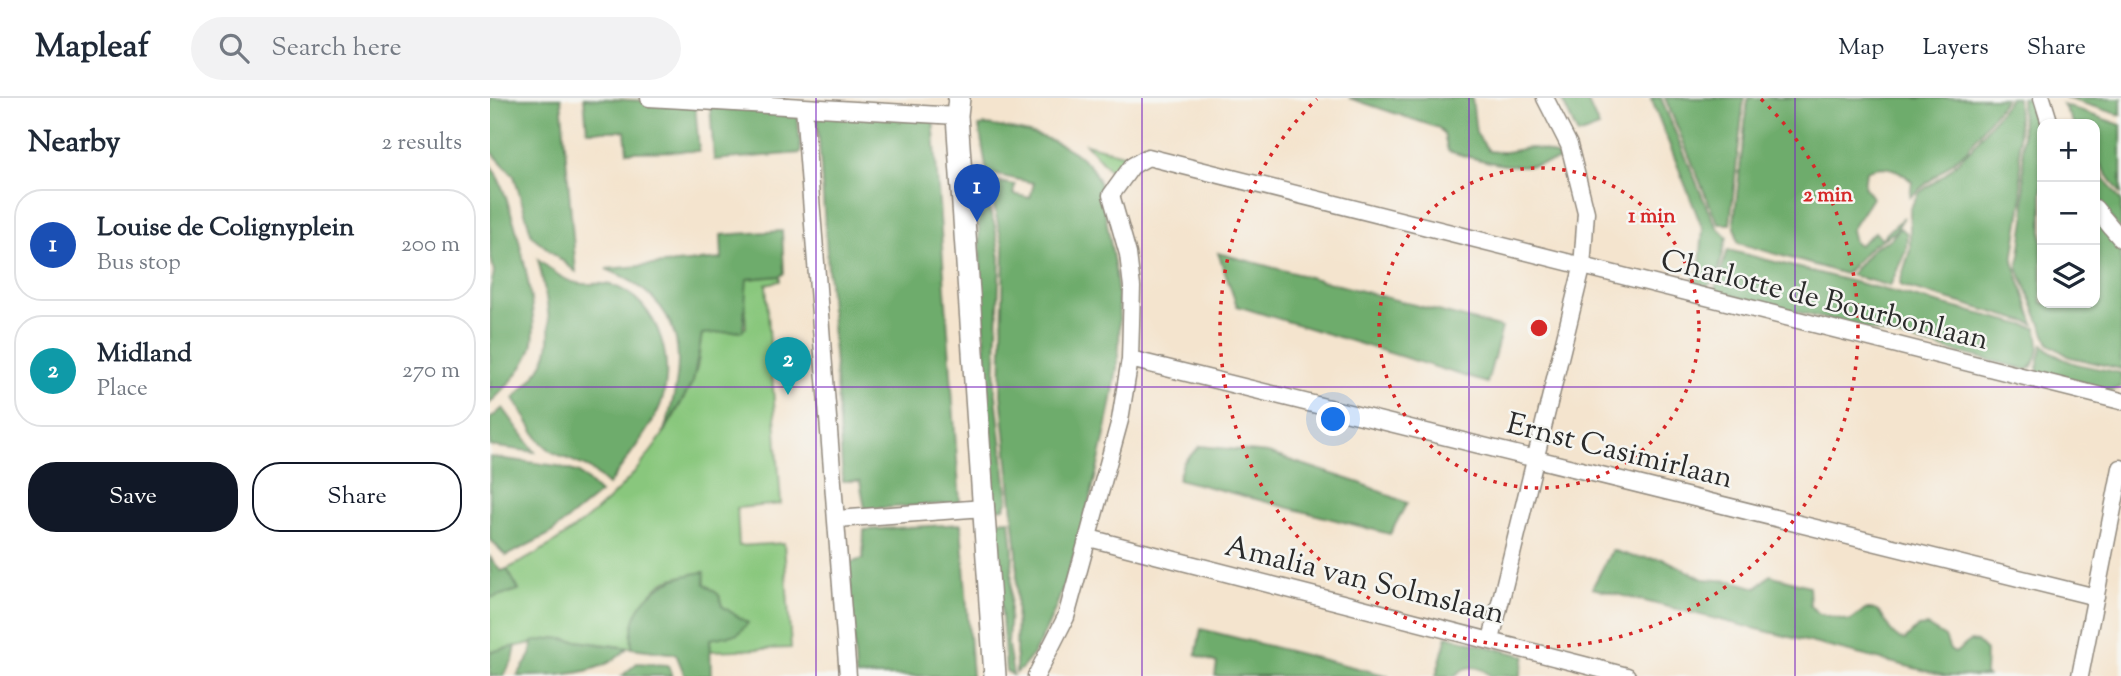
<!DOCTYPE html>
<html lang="en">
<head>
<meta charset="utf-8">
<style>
	body { margin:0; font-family:"Sorts Mill Goudy",serif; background:#f2f2f3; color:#1f2937 }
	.controls { position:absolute; right:21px; top:21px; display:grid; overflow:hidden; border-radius:14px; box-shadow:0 2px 5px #0004 }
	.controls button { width:63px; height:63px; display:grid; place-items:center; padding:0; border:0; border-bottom:2px solid #e0e1e3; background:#fff; color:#1f2937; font:35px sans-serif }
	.you { position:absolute; left:844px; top:322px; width:24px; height:24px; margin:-18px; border:5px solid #fff; border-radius:50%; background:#1a73e8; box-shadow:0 0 0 10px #1a73e833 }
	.badge { display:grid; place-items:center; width:46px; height:46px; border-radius:50%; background:#111827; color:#fff; font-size:23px; font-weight:700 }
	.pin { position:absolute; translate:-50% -58px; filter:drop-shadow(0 2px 4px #0008) }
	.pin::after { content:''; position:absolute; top:37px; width:24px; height:21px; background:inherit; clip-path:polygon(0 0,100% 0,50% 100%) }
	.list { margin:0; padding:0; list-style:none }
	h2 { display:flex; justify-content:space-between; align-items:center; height:91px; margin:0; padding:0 28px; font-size:30px }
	h2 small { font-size:23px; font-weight:400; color:#747a83 }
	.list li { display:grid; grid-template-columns:46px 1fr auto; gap:21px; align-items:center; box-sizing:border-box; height:112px; margin:0 14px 14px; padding:0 14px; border:2px solid #e0e1e3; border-radius:28px }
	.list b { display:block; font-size:26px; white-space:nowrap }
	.list p { margin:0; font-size:23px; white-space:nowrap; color:#747a83 }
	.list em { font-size:23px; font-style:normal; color:#747a83 }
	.actions { display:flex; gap:14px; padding:21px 28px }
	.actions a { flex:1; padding:16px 0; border:2px solid #111827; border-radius:28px; text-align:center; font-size:24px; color:#111827 }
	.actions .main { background:#111827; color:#fff }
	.icon { flex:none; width:38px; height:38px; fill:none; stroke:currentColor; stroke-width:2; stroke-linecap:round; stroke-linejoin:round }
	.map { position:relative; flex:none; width:1631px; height:578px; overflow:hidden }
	header { display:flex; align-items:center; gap:42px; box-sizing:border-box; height:98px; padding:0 35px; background:#fff; border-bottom:2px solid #e0e1e3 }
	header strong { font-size:33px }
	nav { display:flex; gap:38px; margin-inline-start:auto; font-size:24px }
	.search { width:490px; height:63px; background:#f2f2f3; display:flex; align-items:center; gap:18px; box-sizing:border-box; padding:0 24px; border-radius:38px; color:#747a83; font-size:26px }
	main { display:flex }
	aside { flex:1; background:#fff }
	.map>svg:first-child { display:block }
</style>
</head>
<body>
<header>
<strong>Mapleaf</strong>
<div class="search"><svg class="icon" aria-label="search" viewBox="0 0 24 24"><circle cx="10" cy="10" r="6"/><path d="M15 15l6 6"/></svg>Search here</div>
<nav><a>Map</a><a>Layers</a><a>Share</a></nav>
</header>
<main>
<aside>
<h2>Nearby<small>2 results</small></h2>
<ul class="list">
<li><span class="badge" style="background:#1a4fb4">1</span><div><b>Louise de Colignyplein</b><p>Bus stop</p></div><em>200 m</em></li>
<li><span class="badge" style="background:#0f9aa8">2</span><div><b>Midland</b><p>Place</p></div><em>270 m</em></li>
</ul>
<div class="actions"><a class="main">Save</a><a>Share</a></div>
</aside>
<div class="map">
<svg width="1631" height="578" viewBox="0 0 1631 578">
	<rect width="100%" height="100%" fill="#f6f6f2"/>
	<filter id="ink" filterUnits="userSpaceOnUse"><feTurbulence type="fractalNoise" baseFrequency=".0143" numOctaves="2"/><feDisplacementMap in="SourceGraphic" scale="14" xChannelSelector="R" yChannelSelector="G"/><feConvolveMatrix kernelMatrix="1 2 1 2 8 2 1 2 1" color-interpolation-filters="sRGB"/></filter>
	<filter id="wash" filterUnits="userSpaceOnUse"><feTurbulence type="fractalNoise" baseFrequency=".00686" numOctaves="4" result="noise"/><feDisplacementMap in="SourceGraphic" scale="28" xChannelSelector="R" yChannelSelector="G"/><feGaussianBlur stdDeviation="1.57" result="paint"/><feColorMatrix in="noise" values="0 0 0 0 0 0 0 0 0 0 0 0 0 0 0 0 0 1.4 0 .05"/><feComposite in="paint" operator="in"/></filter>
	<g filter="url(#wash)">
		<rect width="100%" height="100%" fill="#f4e4ce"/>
		<!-- green -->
		<path fill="#89c77d" stroke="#5a7954" stroke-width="2" d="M596,46L637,57L623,76Z
			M290,178V183L276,186L291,406L247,410L249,448L294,445L301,550L221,553L220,541L233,538L240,514L232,508L229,497L215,486L214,474C202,477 186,478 176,483C157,493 140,530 142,550L65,540L0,554V500L28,492L17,471C103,430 170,362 206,273C210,262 209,248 212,236L256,230L254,185L257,181Z"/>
		<!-- forest -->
		<path fill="#6eac6c" stroke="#4c6c4c" stroke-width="2" d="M0,0H71L86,174L42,138L24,78L0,52Z
			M94,0L205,5L209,53L137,54L135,33H97Z
			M859,0H982L986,35L999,53C1032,59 1032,38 1072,61C1030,75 999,65 958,53L954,36L949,30Z
			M1071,0H1096L1109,29L1088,37Z
			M1161,0H1171L1218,112L1227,129L1237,139L1226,182L1217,188L1203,184L1205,176L1209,177L1213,132Z
			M1175,0H1254L1240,126H1229L1223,115Z
			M1258,0H1516L1476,53L1420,99L1422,84C1409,70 1394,65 1376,73L1374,88L1382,100L1361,132L1364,144L1369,147L1385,134L1391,141L1414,119L1405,134L1382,147L1355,176L1248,145L1244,124Z
			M1520,0H1527L1532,103L1523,163L1544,226L1411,188L1410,184L1420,152V112L1424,103L1429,95L1455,76L1482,50Z
			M1531,0H1544L1552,26V205H1605V121L1631,153V271L1580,259L1559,246L1528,170L1535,121Z
			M1575,0H1631V17Z
			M220,6L307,13L311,55L224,62Z
			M1573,7L1631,27V96L1605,59V26H1584Z
			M327,14L443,19L470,405L375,411L370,383H353Z
			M496,27C528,31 575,41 598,66C615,85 613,107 618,131C625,169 631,206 629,246C627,306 573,544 526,575L527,455L511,296L514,152L498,82L525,87L523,96L540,100L544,85L497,75L489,28Z
			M0,67C21,91 51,219 42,249C35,271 16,289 0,305V193L4,174L0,154Z
			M1605,67L1631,103V133L1605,99Z
			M490,97H494L505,128L510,160L505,288L518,402L514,410L504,411L488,119H492Z
			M1410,130L1417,135L1416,152L1400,188L1360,177L1384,149L1401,141Z
			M292,133L294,175L290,178L257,181L253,233L212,236L203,284L173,335C199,262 198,204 116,171L232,161L231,137Z
			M1238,152L1546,230C1551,245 1550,261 1538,272L1224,193Z
			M728,155L1012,230L997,285L747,208Z
			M48,161C62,173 75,185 94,186C103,186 113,185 121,187C171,202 189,272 167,315C154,340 135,363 118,387L99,370L62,354L49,342L24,300C36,288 52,272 57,255C64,228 54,188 48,161Z
			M1553,246C1572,268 1605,269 1631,275V289L1620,293L1550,278L1547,270Z
			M13,310L45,354L0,348V321Z
			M710,348L778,355L870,385L917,405L900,436L688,381L693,365Z
			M0,359L68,368L89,375L110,395L60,436L16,458L0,441Z
			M520,422L523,454L518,547L523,577L516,573L505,423Z
			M471,426L482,578H366L359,465L373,461L374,432Z
			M1122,452L1144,459L1174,461L1213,481L1243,483L1267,490L1280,477L1319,488L1320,507L1327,515L1359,523C1366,520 1371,512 1378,511C1398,510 1395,540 1415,542L1428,529L1437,528L1455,539L1460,552L1465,555L1480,543L1487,544L1496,553L1495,576L1497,578H1456L1102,490Z
			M0,459L11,473L17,471L29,492L0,500Z
			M214,474L215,486L229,497L232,508L258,525L248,536L220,541L221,578H195L186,556L142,550C137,504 172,479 214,474Z
			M711,531L899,578H725L727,565L706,557Z
			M957,538L1035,558L1030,578H1000C990,567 976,566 965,578H946Z
			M65,540L137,550C114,578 66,578 27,578L41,557L42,544Z
			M26,548L23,562L13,578H0V554Z
			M147,565L178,567L182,578H132Z"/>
	</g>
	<g filter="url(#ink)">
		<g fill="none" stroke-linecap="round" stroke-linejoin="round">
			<!-- street casing -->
			<g stroke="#90887c" stroke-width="19">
				<path id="street" d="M159,0L467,18
					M1552,0L1560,26
					M314,10L358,578
					M1605,110L1631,141
					M640,261L1606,499
					M347,421L494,410
					M599,440L1137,578
					M1001,542L1092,170L1096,114L1079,47L1055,0
					M546,578L576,519L630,322L640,261L642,189L638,156L621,97L642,68L658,59L1631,303
					M1590,578L1631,370"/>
			</g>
			<!-- secondary casing -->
			<g stroke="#90887c" stroke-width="24">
				<path id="secondary" d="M469,0L467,18L505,578"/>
			</g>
			<!-- street -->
			<use href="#street" stroke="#fff" stroke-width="16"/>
			<!-- secondary -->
			<use href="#secondary" stroke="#fff" stroke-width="21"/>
		</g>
	</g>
	<!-- grid -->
	<path fill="none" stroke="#7b2cbf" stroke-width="2" stroke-opacity="0.55" d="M326,0V578M652,0V578M979,0V578M1305,0V578M0,289H1631"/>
	<!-- distance rings -->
	<g fill="none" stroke="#d62828" stroke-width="3.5" stroke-dasharray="3.5 7">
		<circle cx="1049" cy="230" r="160"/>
		<path d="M1271 1A319 319 0 1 1 827 1"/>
	</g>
	<g text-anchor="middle" stroke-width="5" stroke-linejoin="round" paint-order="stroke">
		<!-- street labels -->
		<g font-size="30" fill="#2b2b2b" stroke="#f6f6f2">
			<text transform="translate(1335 201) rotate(14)" y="10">Charlotte de Bourbonlaan</text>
			<text transform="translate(1130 352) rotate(14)" y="10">Ernst Casimirlaan</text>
			<text transform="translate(875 481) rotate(14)" y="10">Amalia van Solmslaan</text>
		</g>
	</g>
	<circle cx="1049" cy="230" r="10" fill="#d62828" stroke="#f6f6f2" stroke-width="3.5"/>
	<g font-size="21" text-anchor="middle" font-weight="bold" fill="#d62828" stroke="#f6f6f2" stroke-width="5" stroke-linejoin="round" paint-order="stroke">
		<text x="1338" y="103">2 min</text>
		<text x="1162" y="124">1 min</text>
	</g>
</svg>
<div class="controls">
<button>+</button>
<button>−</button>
<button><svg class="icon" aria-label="layers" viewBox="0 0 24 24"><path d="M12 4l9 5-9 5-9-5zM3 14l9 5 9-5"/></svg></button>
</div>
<div class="you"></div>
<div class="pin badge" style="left:487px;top:124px;background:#1a4fb4">1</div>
<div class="pin badge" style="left:298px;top:297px;background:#0f9aa8">2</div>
</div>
</main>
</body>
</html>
